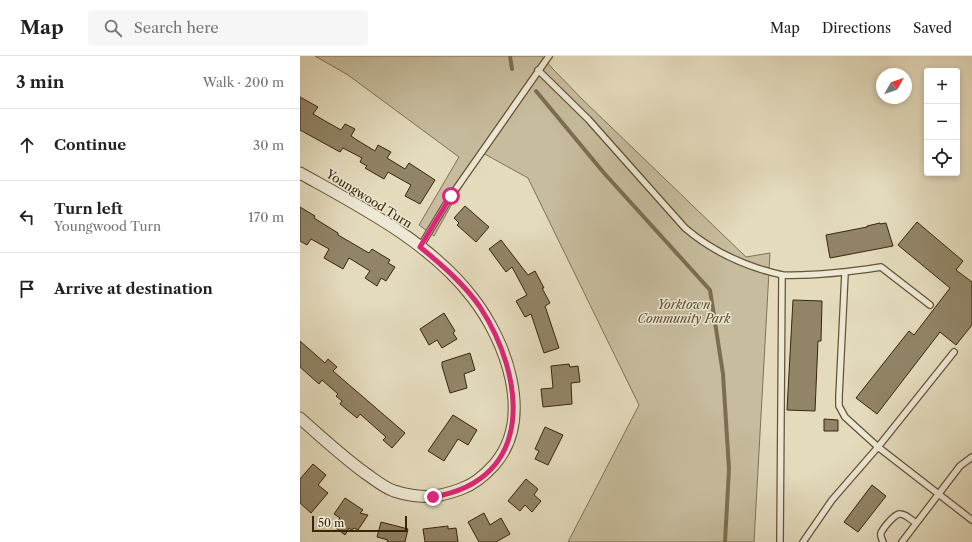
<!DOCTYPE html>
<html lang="en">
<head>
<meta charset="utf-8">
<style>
	body { margin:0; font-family:"Libre Caslon Text",serif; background:#f6f6f6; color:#202124 }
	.controls { position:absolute; right:12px; top:12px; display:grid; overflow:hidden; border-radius:4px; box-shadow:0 2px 6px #0003 }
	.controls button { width:36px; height:36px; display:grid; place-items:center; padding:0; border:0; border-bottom:1px solid #e0e0e0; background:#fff; color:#202124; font:20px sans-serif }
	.compass { position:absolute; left:576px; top:12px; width:36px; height:36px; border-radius:50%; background:#fff; box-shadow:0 2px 6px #0003; rotate:50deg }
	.scale { position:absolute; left:12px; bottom:10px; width:95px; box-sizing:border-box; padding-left:4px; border:2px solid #392609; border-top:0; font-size:11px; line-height:14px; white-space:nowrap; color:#392609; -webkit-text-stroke:3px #ede8d4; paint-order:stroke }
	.stop { position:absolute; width:12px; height:12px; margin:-9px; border:3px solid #db2777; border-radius:50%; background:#fff }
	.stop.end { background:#db2777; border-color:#fff; box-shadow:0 1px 4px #0008 }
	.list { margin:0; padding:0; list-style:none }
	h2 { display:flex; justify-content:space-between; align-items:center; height:52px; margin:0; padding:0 16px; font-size:17px }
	h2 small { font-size:13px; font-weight:400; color:#757577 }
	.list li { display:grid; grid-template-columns:26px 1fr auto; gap:12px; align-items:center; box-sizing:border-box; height:72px; padding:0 16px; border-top:1px solid #e0e0e0 }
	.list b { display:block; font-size:15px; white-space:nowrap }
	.list p { margin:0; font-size:13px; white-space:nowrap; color:#757577 }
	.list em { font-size:13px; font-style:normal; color:#757577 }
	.icon { flex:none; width:22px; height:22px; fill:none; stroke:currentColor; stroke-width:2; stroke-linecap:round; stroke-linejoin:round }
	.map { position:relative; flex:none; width:672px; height:486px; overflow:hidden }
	header { display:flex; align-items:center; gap:24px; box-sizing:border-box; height:56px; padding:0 20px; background:#fff; border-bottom:1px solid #e0e0e0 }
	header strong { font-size:19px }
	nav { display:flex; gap:22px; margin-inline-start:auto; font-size:14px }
	.search { width:280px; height:36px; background:#f6f6f6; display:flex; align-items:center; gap:10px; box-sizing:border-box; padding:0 14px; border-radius:4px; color:#757577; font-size:15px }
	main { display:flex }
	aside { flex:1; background:#fff }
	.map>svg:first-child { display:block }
</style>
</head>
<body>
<header>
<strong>Map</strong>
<div class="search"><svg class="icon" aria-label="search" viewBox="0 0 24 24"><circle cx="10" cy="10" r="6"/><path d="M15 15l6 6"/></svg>Search here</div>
<nav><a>Map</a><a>Directions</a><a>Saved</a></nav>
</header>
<main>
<aside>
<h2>3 min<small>Walk · 200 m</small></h2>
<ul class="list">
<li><svg class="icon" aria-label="ahead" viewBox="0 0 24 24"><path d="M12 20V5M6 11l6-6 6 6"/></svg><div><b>Continue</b></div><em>30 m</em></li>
<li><svg class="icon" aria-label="left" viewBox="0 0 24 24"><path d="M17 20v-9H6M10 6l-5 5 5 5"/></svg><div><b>Turn left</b><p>Youngwood Turn</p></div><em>170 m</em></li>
<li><svg class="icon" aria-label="arrive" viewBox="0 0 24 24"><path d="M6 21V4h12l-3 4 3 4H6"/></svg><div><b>Arrive at destination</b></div></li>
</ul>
</aside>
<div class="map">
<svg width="672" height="486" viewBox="0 0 672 486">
	<rect width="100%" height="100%" fill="#e4dbbd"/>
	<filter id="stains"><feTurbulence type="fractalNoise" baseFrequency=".005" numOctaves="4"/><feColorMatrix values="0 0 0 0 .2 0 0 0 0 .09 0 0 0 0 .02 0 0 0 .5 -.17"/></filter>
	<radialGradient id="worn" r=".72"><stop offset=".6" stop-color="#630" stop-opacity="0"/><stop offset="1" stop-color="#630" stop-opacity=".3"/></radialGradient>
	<!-- green -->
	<path fill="#c7bc9e" stroke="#807154" d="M15,0H242L252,12L282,43L446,201L470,197L454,486H268L339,349L228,122L181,96L134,180L119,169L159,101L48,19Z"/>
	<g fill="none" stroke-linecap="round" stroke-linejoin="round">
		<!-- stream -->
		<path stroke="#7d6d50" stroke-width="4" d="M210,0L212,13
			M236,35L304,117L410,234L423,318L429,413L425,486"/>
	</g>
	<!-- building -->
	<path fill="#928467" stroke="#392609" d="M0,41L18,51L13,58L41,74L45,68L55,73L51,80L57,84L75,95L78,89L91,96L87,102L105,113L109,107L135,124L120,148L105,140L111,129L88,116L84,123L65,112L67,110L60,106L62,102L43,92L40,96L0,74Z
		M165,150L189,171L176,186L157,169L159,167L154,162Z
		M0,151L15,160L14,162L38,177V179L69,197L72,193L90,204L88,207L95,211L86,225L81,222L77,230L65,222L70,215L49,202L43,213L24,202L29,193L11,183L7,189L0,185Z
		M617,166L663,205L656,214L672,226V269L656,289L640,276L577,358L556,342L609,275L614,279L650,232L598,189Z
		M580,167V168L586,167L593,190L530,202L526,179L567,171V170Z
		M201,184L228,219L235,215L244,232H242L250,247L245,250L259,292L244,297L231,258L225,261L216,245L227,239L212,211L206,216L189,193Z
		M493,244L522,245L521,285H518L515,355L487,354Z
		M144,257L155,275L153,277L157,283L142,292L137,284L129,289L120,273Z
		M0,285L25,307L28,303L37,311L33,315L105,377L92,392L83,384L86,381L60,358L57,362L40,348L42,345L36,340L38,338L22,324L19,328L0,311Z
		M170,297L175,314L164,318L167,332L150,337L142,310V306Z
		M269,308L270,311L278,310L280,326L271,327L272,348L243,351L241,333L253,332L251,310Z
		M153,359L177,374L168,389L158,383L144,405L128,395Z
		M524,363L538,364V375H524Z
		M245,371L263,379L248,409L235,403L239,395L235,393Z
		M13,408L26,419L18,429L28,437L11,457L0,447V423Z
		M226,423L238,433L234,439L241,445L232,456L225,449L220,455L208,445Z
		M572,429L586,440L558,476L544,466Z
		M45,442L63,454L60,457L68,459L58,474L54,472L52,474L49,472L45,479L36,472L39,466L37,465L40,462L34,458Z
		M184,457L190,469L201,462L210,478L196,486H179L168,466Z
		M81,466L108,473L105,486H87L88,484L77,481Z
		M148,470V473L156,472L158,486H125L123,473Z"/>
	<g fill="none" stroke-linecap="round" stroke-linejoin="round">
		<!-- service casing -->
		<g stroke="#645336" stroke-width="8">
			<path id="service" d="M238,14L288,63L385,172C407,191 432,204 460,213C467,215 476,218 483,219C517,220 549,216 581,211L630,249
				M120,191L151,140L249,0
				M545,217L539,340V350L545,361L578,391L672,464
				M480,486L482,219
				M503,486L532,444L578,391L654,296
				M583,486C582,483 580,480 581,477C583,472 594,459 599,458C605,457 611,464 616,467
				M602,486L660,410L672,401"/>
		</g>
		<!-- minor casing -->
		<g stroke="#645336" stroke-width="13">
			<path id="minor" d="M0,117C59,150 130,186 172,241C206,284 235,362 194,409C185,419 175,428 161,433C137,442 119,443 94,435C83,431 74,423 65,417C42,400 21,381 0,362"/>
		</g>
		<!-- service -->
		<use href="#service" stroke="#ede8d4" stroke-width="5.5"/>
		<!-- minor -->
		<use href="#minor" stroke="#ede8d4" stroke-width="11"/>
	</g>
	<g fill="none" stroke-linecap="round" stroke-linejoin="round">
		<!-- route -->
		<path stroke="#db2777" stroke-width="5" d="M133,441C237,424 225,320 180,251C164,228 142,209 120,191L151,140"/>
	</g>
	<g text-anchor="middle" stroke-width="3" stroke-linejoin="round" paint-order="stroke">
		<!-- street labels -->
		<g font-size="12" fill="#392609" stroke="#ede8d4">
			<text transform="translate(69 143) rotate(32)" y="4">Youngwood Turn</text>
		</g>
		<!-- park labels -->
		<g font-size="12" font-style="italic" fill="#5c4c2e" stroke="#ede8d4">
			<text x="384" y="253">Yorktown<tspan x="384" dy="14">Community Park</tspan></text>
		</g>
	</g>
	<rect width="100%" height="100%" filter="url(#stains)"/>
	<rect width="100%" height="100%" fill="url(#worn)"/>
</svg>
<div class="controls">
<button>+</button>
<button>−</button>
<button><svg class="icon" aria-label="locate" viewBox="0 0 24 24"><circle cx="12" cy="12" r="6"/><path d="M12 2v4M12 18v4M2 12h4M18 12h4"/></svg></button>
</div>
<svg class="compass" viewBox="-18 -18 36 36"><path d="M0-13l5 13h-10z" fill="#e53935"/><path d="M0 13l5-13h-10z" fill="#757577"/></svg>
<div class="scale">50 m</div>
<div class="stop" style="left:151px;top:140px"></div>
<div class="stop end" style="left:133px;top:441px"></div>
</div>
</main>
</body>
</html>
